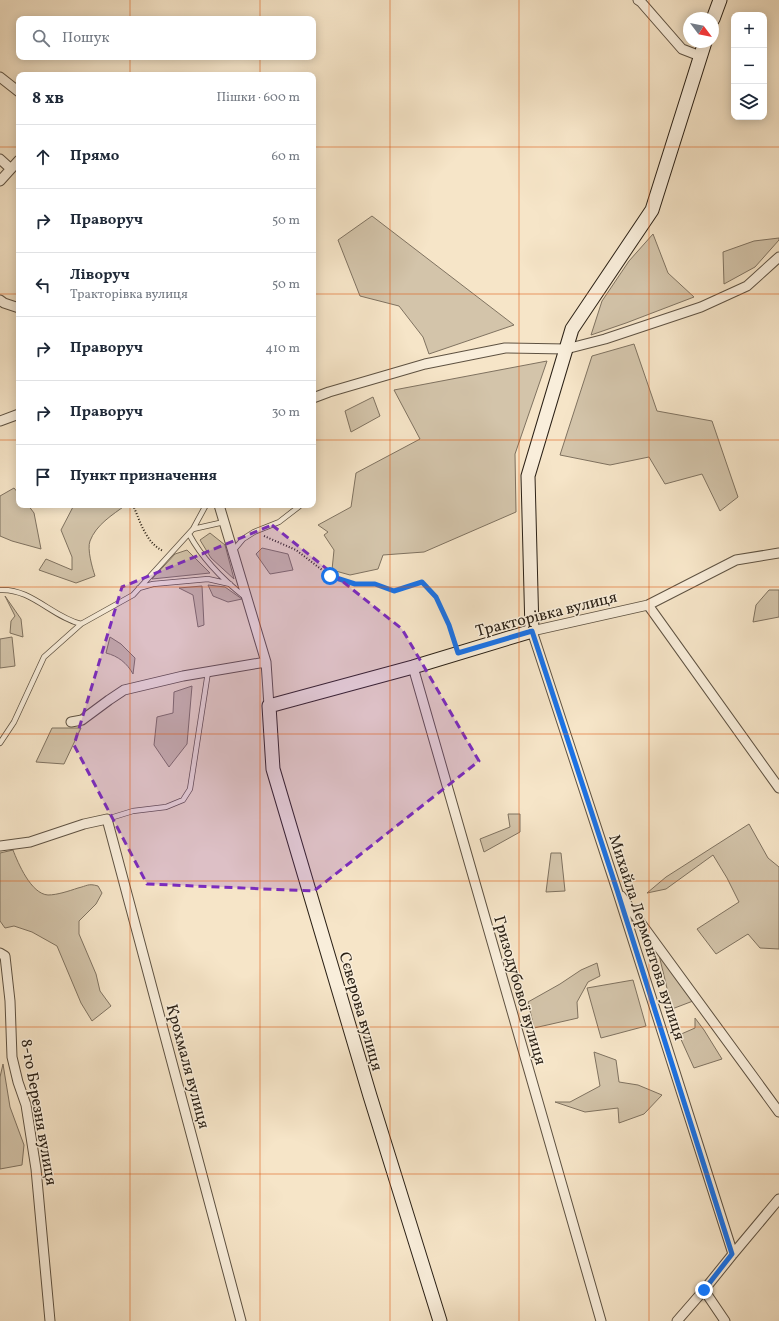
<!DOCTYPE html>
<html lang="uk">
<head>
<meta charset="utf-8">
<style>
	body { margin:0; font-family:Vollkorn,serif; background:#f6f6f7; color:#1f2937 }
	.controls { position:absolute; right:12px; top:12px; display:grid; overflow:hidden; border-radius:8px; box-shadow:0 2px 10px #0003 }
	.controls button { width:36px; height:36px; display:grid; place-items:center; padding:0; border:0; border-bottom:1px solid #e0e1e3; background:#fff; color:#1f2937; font:20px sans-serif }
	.compass { position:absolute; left:683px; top:12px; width:36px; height:36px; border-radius:50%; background:#fff; box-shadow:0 2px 10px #0003; rotate:122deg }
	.stop { position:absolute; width:12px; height:12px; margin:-9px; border:3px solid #1a73e8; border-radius:50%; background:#fff }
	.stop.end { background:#1a73e8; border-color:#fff; box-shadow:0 1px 4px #0008 }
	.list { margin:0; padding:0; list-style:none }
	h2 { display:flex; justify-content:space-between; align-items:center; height:52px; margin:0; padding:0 16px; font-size:17px }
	h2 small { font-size:13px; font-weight:400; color:#747a83 }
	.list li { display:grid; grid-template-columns:26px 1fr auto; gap:12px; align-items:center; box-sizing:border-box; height:64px; padding:0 16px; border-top:1px solid #e0e1e3 }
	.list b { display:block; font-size:15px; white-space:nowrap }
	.list p { margin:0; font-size:13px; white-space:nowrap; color:#747a83 }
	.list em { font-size:13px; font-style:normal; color:#747a83 }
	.icon { flex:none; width:22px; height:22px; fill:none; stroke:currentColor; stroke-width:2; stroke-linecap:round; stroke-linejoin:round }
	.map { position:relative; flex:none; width:779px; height:1321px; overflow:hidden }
	.search { position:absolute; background:#fff; box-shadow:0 2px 10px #0003; left:16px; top:16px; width:300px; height:44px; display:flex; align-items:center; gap:10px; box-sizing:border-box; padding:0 14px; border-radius:8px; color:#747a83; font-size:15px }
	.panel { position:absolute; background:#fff; box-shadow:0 2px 10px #0003; left:16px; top:72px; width:300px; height:436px; border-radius:8px }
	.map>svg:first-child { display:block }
</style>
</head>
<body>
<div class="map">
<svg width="779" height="1321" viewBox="0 0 779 1321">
	<rect width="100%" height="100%" fill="#f6e5c8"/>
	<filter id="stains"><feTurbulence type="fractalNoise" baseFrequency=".005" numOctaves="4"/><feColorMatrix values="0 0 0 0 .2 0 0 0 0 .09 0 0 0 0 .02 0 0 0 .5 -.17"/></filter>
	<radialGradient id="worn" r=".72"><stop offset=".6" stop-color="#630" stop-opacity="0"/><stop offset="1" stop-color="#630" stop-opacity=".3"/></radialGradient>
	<!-- green -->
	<path fill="#d3c4aa" stroke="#7f7260" d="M372,216L514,325L429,354L423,337L399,306L360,296L338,240Z
		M653,234L668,273L694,297L626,323L591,335L602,301L629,261Z
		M779,238V240L755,267L724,284L723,252L754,241Z
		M634,344L657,411L712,421L738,497L720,511L702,474L665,484L649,457L610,465L560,455L592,356Z
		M547,361L515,454L516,512L424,552L383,555L378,569L350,575L332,570L334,550L324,535L328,532L318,525L351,507L356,473L420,439L394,390Z
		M373,397L380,416L351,432L345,411Z
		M14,488L19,494V505H28L34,513L41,549L12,541L0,536V496Z
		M74,505H126C112,515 96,525 90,541C87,549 92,567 95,576L76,583L39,570L46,559L72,570V557L61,530Z
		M210,533L225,545L234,579L211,558L200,540Z
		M262,548L288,554L293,570L270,574L256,554Z
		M187,550L210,573L152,579L175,554Z
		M208,585L225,587L242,599L228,602L213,596Z
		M202,586L204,625L198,627L193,595L179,588Z
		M769,590H779V617L753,622L756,605Z
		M5,596L21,619L23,637L10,633L11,621L15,616Z
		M12,637L15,666L0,668V639Z
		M110,637L121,644L135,658L133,674C127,663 118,656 106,653Z
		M192,686L187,744L169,767L154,745L157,717L173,713L174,692Z
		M52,728H81L64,764L36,762Z
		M508,814H520V832L484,852L480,839L510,827Z
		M749,824L768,858L779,867V949L760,948L748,934L716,954L697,929L739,902L727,878L713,855L666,889L647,893L666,877Z
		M13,850C18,863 31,894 48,895C57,895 69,891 78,888C87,886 88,883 98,886L102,893L96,904L79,921V934L96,974L100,991L111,1006L92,1021L81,1003L57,946L32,932L14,926L5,928L0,921V853Z
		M551,853H561L565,891L546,892Z
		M659,955L693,1001L672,1009Z
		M597,963L600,976L588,982L577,1002L578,1018L534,1028L528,1002L560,984L581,970Z
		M633,980L646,1026L601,1038L587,988Z
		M695,1018L704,1030L722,1059L694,1068L679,1035L695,1028Z
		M594,1052L616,1060L619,1082L638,1085L662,1095L644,1114L619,1123L618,1108L585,1112L555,1102H570L600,1086Z
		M3,1064L10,1107L24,1145L22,1165L0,1169V1077Z"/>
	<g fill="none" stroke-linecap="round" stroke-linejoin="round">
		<!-- service casing -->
		<g stroke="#5e5242" stroke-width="6">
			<path id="service" d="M193,529L206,505
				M189,534C203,560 222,579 245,597
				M233,551L243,539L254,532L279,522L301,505
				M139,588L153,584L208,579L230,584
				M0,590C31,588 52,617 81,624
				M0,743L14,722L44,657L81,624L133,595L193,529L224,522
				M107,819L133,811L166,807L183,800L190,789L208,672"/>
		</g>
		<!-- minor casing -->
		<g stroke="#5e5242" stroke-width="11">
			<path id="minor" d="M638,0L641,2L682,49L700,56
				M0,77L19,92
				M0,159L11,169
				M0,181L19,160
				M0,300L4,303L19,308
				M313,398L329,392L425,364L505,348L566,349L605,339L701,307L747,286L779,257
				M0,421L19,414
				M219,505L266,662L269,706
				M648,605L779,788
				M413,667L601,1321
				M71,722L82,720L109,700L124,690L183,676L266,662
				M0,846L30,842L84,824L107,819L241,1321
				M621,896L779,1112
				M0,953L5,956L10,1001L12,1057L18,1082L26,1105L36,1169L50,1321
				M733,1254L617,890L532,631L648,605L736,560L779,553
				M704,1290L725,1321
				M677,1321L704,1290L733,1254L779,1199"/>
		</g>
		<!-- secondary casing -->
		<g stroke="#2b2116" stroke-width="15">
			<path id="secondary" d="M713,19L720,0
				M440,1321L370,1096L273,769L269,706L413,667L532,631L528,476L572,329L652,210L705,42"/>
		</g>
		<!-- path -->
		<path stroke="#2b2116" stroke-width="2" stroke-dasharray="1 2" stroke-linecap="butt" d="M133,505C140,521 146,543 163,551
			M264,536L296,550L330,576L355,584H375L395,591L422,582L436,597L449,625L455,643"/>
		<!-- service -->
		<use href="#service" stroke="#f9eedb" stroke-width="4.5"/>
		<!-- minor -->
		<use href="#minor" stroke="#f9eedb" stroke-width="9"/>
		<!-- secondary -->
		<use href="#secondary" stroke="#f9eedb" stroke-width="13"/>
	</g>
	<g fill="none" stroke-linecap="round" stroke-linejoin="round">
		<!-- route -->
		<path stroke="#1a73e8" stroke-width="5" d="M330,576L355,584H375L394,591L422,582L436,597L449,625L458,653L532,631L617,890L732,1254L704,1290"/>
	</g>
	<!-- marked area -->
	<path fill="#7b2cbf" fill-opacity="0.2" stroke="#7b2cbf" stroke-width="3" stroke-dasharray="8 5" stroke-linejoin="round" d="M272,525L402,629L479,761L314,891L147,884L74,745L122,587Z"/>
	<!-- grid -->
	<path fill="none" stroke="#df560c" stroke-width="1" stroke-opacity="0.55" d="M130,0V19M260,0V19M390,0V1321M519,0V1321M649,0V1321M130,57V75M260,57V75M0,147H19M313,147H779M0,294H19M313,294H779M0,440H19M313,440H779M130,505V1321M260,505V1321M0,587H779M0,734H779M0,881H779M0,1027H779M0,1174H779"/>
	<g text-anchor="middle" stroke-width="3" stroke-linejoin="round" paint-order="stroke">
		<!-- street labels -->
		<g font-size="16" fill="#2b2116" stroke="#f9eedb">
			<text transform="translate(546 613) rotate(-14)" y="6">Тракторівка вулиця</text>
			<text transform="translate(648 937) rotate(72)" y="6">Михайла Лермонтова вулиця</text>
			<text transform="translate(521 990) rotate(74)" y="6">Гризодубової вулиця</text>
			<text transform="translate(362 1011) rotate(74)" y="6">Сєверова вулиця</text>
			<text transform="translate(189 1066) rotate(75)" y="6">Крохмаля вулиця</text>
			<text transform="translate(40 1112) rotate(80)" y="6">8-го Березня вулиця</text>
		</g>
	</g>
	<rect width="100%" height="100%" filter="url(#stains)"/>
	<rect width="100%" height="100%" fill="url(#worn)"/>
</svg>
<div class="controls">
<button>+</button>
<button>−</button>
<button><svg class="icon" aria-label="layers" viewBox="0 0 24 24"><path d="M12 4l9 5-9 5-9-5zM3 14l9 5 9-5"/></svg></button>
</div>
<svg class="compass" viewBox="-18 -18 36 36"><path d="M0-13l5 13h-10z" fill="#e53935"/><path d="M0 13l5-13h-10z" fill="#747a83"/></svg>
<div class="stop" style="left:330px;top:576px"></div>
<div class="stop end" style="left:704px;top:1290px"></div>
<div class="search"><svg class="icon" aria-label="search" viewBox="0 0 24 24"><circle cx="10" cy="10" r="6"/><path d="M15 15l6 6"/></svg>Пошук</div>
<section class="panel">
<h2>8 хв<small>Пішки · 600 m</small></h2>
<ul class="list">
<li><svg class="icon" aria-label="ahead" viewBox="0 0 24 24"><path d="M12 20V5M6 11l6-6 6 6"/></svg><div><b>Прямо</b></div><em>60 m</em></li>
<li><svg class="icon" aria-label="right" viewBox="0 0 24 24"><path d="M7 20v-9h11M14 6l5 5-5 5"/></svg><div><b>Праворуч</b></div><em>50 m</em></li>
<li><svg class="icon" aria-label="left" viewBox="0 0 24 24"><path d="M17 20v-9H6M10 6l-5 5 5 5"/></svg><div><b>Ліворуч</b><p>Тракторівка вулиця</p></div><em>50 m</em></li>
<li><svg class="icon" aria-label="right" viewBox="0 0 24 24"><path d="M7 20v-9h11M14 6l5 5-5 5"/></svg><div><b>Праворуч</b></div><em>410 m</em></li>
<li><svg class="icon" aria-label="right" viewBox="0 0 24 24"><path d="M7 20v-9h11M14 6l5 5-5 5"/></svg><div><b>Праворуч</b></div><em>30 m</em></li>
<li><svg class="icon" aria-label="arrive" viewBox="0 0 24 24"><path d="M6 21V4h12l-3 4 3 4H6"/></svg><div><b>Пункт призначення</b></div></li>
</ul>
</section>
</div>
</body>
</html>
